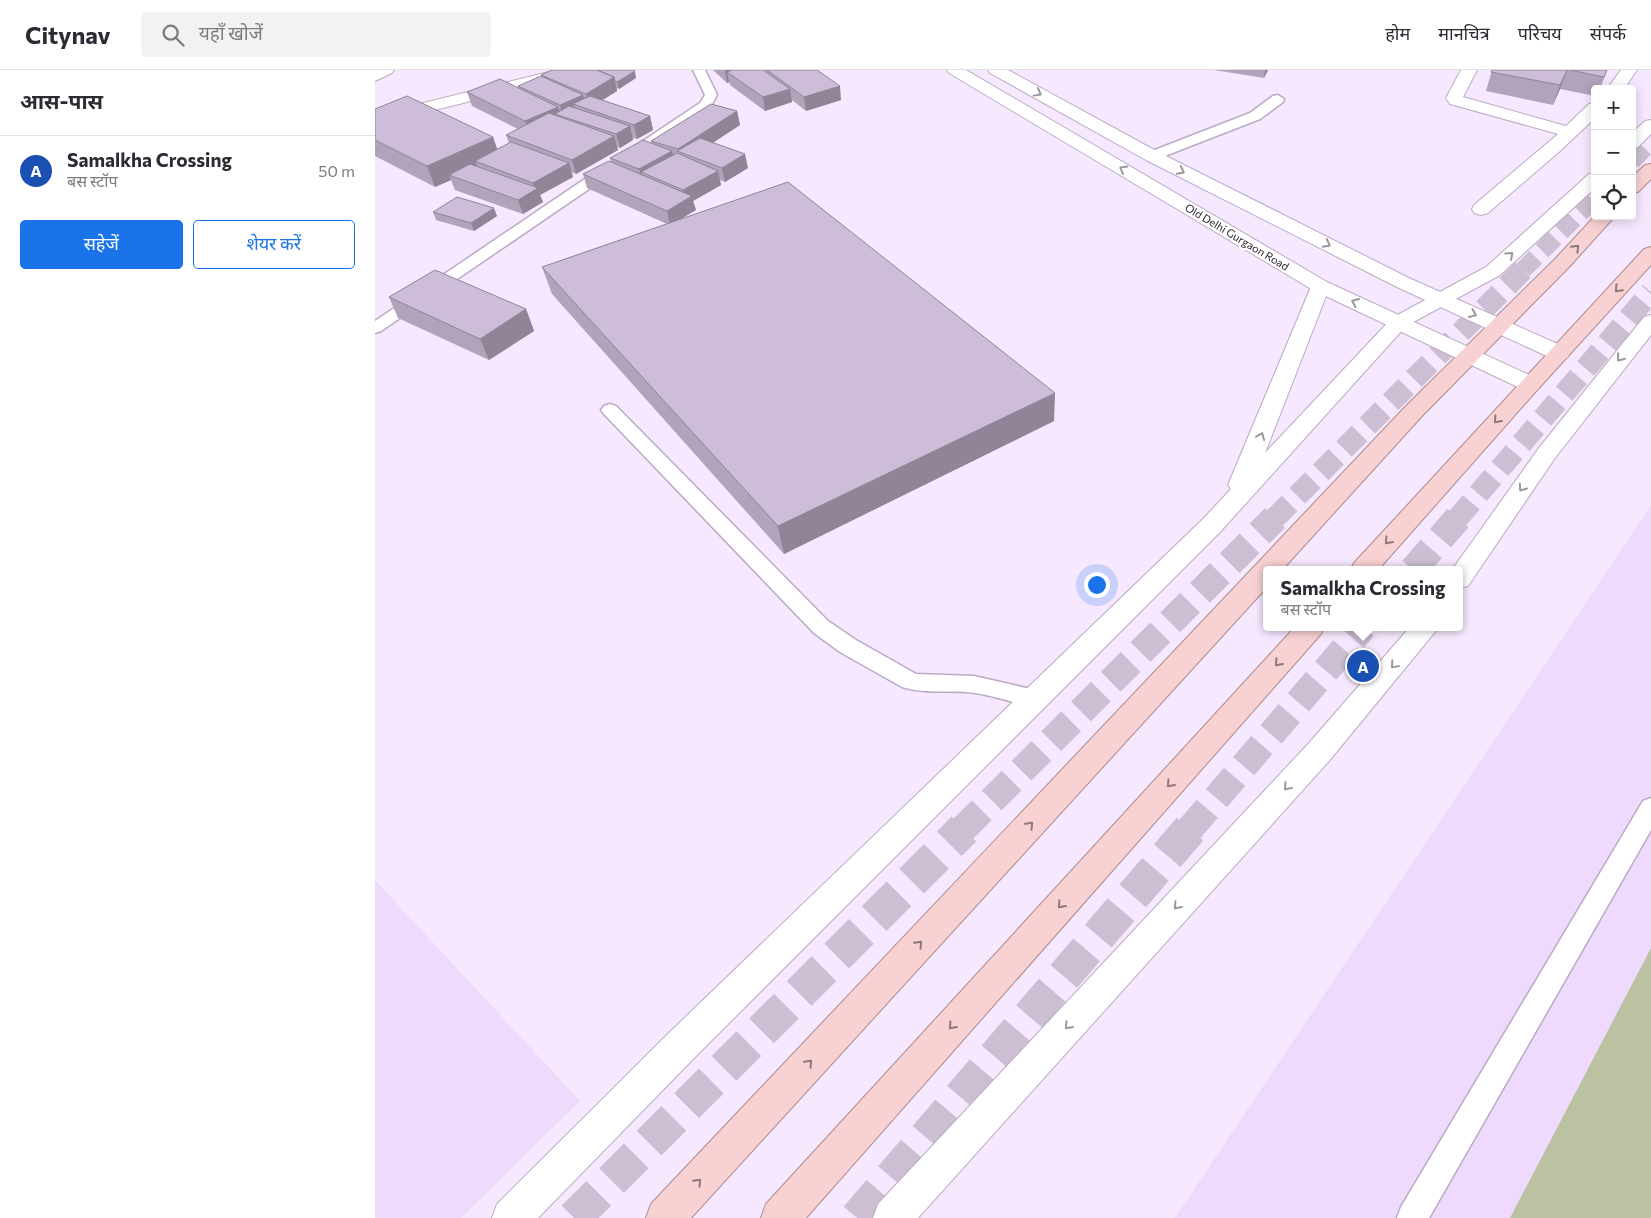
<!DOCTYPE html>
<html lang="hi">
<head>
<meta charset="utf-8">
<style>
	body { margin:0; font-family:Commissioner,"Noto Sans Devanagari",sans-serif; background:#f2f2f3; color:#2b2b33 }
	.controls { position:absolute; right:15px; top:15px; display:grid; overflow:hidden; border-radius:5px; box-shadow:0 2px 12px #0003 }
	.controls button { width:45px; height:45px; display:grid; place-items:center; padding:0; border:0; border-bottom:1px solid #e1e1e2; background:#fff; color:#2b2b33; font:25px sans-serif }
	.you { position:absolute; left:721px; top:514px; width:18px; height:18px; margin:-12px; border:4px solid #fff; border-radius:50%; background:#1a73e8; box-shadow:0 0 0 8px #1a73e833 }
	.badge { display:grid; place-items:center; width:32px; height:32px; border-radius:50%; background:#1a73e8; color:#fff; font-size:16px; font-weight:700 }
	.pin { position:absolute; translate:-50% -50%; border:2px solid #fff; box-shadow:0 1px 5px #0006 }
	.popup { position:absolute; left:888px; top:496px; width:200px; height:65px; box-sizing:border-box; display:grid; place-content:center; border-radius:5px; background:#fff; filter:drop-shadow(0 1px 4px #0005); font-size:16px; white-space:nowrap; color:#7c7c81 }
	.popup b { font-size:19px; color:#2b2b33 }
	.popup::after { content:''; position:absolute; left:50%; top:100%; margin-left:-10px; border:10px solid transparent; border-top-color:#fff }
	.list { margin:0; padding:0; list-style:none }
	h2 { display:flex; justify-content:space-between; align-items:center; height:65px; margin:0; padding:0 20px; font-size:21px }
	h2 small { font-size:16px; font-weight:400; color:#7c7c81 }
	.list li { display:grid; grid-template-columns:32px 1fr auto; gap:15px; align-items:center; box-sizing:border-box; height:70px; padding:0 20px; border-top:1px solid #e1e1e2 }
	.list b { display:block; font-size:19px; white-space:nowrap }
	.list p { margin:0; font-size:16px; white-space:nowrap; color:#7c7c81 }
	.list em { font-size:16px; font-style:normal; color:#7c7c81 }
	.actions { display:flex; gap:10px; padding:15px 20px }
	.actions a { flex:1; padding:11px 0; border:1px solid #1a73e8; border-radius:5px; text-align:center; font-size:18px; color:#1a73e8 }
	.actions .main { background:#1a73e8; color:#fff }
	.icon { flex:none; width:28px; height:28px; fill:none; stroke:currentColor; stroke-width:2; stroke-linecap:round; stroke-linejoin:round }
	.map { position:relative; flex:none; width:1276px; height:1148px; overflow:hidden }
	header { display:flex; align-items:center; gap:30px; box-sizing:border-box; height:70px; padding:0 25px; background:#fff; border-bottom:1px solid #e1e1e2 }
	header strong { font-size:24px }
	nav { display:flex; gap:28px; margin-inline-start:auto; font-size:18px }
	.search { width:350px; height:45px; background:#f2f2f3; display:flex; align-items:center; gap:12px; box-sizing:border-box; padding:0 18px; border-radius:5px; color:#7c7c81; font-size:19px }
	main { display:flex }
	aside { flex:1; background:#fff }
	.map>svg:first-child { display:block }
</style>
</head>
<body>
<header>
<strong>Citynav</strong>
<div class="search"><svg class="icon" aria-label="search" viewBox="0 0 24 24"><circle cx="10" cy="10" r="6"/><path d="M15 15l6 6"/></svg>यहाँ खोजें</div>
<nav><a>होम</a><a>मानचित्र</a><a>परिचय</a><a>संपर्क</a></nav>
</header>
<main>
<aside>
<h2>आस-पास<small></small></h2>
<ul class="list">
<li><span class="badge" style="background:#1a4fb4">A</span><div><b>Samalkha Crossing</b><p>बस स्टॉप</p></div><em>50 m</em></li>
</ul>
<div class="actions"><a class="main">सहेजें</a><a>शेयर करें</a></div>
</aside>
<div class="map">
<svg width="1276" height="1148" viewBox="0 0 1276 1148">
	<rect width="100%" height="100%" fill="#f6e8fe"/>
	<!-- built -->
	<path fill="#efd9fc" d="M1276,435V1148H800Z
		M0,810L205,1031L86,1148H0Z"/>
	<!-- green -->
	<path fill="#bac2a1" d="M1276,878V1148H1135Z"/>
	<g fill="none" stroke-linecap="round" stroke-linejoin="round">
		<!-- trunk-tunnel-far3 -->
		<path stroke="#ccbfd3" stroke-width="18" stroke-dasharray="18 9" stroke-linecap="butt" d="M1257,91L1276,72
			M1148,200L1220,128"/>
		<!-- trunk-tunnel-far2 -->
		<path stroke="#ccbfd3" stroke-width="22" stroke-dasharray="22 11" stroke-linecap="butt" d="M899,449L1149,199
			M1082,449L1276,222"/>
		<!-- trunk-tunnel-far1 -->
		<path stroke="#ccbfd3" stroke-width="28" stroke-dasharray="28 14" stroke-linecap="butt" d="M1038,500L1083,448
			M587,760L900,448
			M814,760L988,557"/>
		<!-- trunk-tunnel -->
		<path stroke="#ccbfd3" stroke-width="35" stroke-dasharray="35 18" stroke-linecap="butt" d="M199,1148L589,759
			M482,1148L815,759"/>
		<!-- service casing -->
		<g stroke="#bbaac5" stroke-width="3">
			<path id="service" d="M318,0H330L342,25L335,38L269,83H259L257,80L259,77L325,33L330,25Z
				M903,25L909,29L908,32L885,49L782,89L777,90L770,86L772,83L875,43L898,26Z
				M234,95L241,99L239,102L6,261L0,263V251L229,96Z
				M235,334L241,336L453,551L481,570L541,604L599,606L660,620L668,623L671,629L668,635L660,638C640,633 620,626 600,623C575,619 553,625 527,617L465,582L439,563L229,344L226,340L229,336Z
				M1276,728V760L1054,1148H1022L1026,1137L1268,731Z"/>
		</g>
		<!-- minor casing -->
		<g stroke="#bbaac5" stroke-width="2">
			<path id="minor" d="M0,0H19L17,3L0,11Z
				M182,0H210L208,3L0,55V45Z
				M1086,0H1102L1088,27L1191,56L1214,34L1220,33V48L1185,81L1113,143L1106,145L1099,143L1097,139L1099,135L1183,64L1075,34L1071,28Z
				M1246,0H1262L1249,19H1232Z"/>
		</g>
		<!-- tertiary casing -->
		<g stroke="#bbaac5" stroke-width="2">
			<path id="tertiary" d="M1276,50V64L1263,77L1257,78V63L1270,51Z
				M1220,103V118L1125,205L1031,256L846,461L325,982L163,1148H117L122,1134L299,958L828,449L856,419L853,415L938,212L945,210L952,212L955,216L890,383L1017,248L1111,197L1214,104Z
				M1276,245V265L1180,388L1093,516L1084,518V500H1077L1164,378L1269,247Z
				M1035,557H1064L954,691L543,1148H498L503,1134L934,673Z"/>
		</g>
		<!-- secondary casing -->
		<g stroke="#bbaac5" stroke-width="2">
			<path id="secondary" d="M572,0H591L952,212L1163,309L1166,314L1163,319L1155,321L1147,319L938,220L574,3Z
				M613,0H633L783,82L1036,209L1192,278L1195,283L1192,288L1184,290L1176,288L1022,217L771,90L615,3Z"/>
		</g>
		<!-- trunk casing -->
		<g stroke="#ac8b8e" stroke-width="2">
			<path id="trunk" d="M1276,94V109L1263,122L1257,123V107L1270,95Z
				M1220,146H1240L1195,196L1047,346L907,500H892V517L316,1148H271L276,1134L1031,336L1181,188Z
				M1276,177V195L1163,319L1003,500H975L979,493L1269,179Z
				M920,557H949L946,564L431,1148H386L391,1134Z"/>
		</g>
		<!-- service -->
		<use href="#service" fill="#fff" fill-rule="evenodd"/>
		<!-- minor -->
		<use href="#minor" fill="#fff" fill-rule="evenodd"/>
		<!-- tertiary -->
		<use href="#tertiary" fill="#fff" fill-rule="evenodd"/>
		<!-- secondary -->
		<use href="#secondary" fill="#fff" fill-rule="evenodd"/>
		<!-- trunk -->
		<use href="#trunk" fill="#f8d2d2" fill-rule="evenodd"/>
	</g>
	<!-- wall -->
	<path fill="#b1a3ba" d="M338,0H442L466,30L431,41L417,30V32L390,41L355,15L354,12L352,13Z
		M839,0H893L889,8Z
		M1117,0H1232L1225,19H1220V26L1185,19L1178,35L1111,21Z
		M166,5L261,8L244,19L242,18V21L227,30L275,46L278,60L262,69L258,68V70L245,78L242,77L243,80L201,104L196,102L198,107L165,125L168,132L148,144L80,120L76,110L60,117L0,86V39L118,67L122,79L134,73L131,65L143,59L97,36L92,22L143,18V16L167,7Z
		M362,41L365,55L338,73L373,98L350,112L345,110L346,115L318,131L321,140L306,149L679,351L409,484L177,224L167,197L292,154L212,118L208,104L236,91L235,88L276,73V71Z
		M58,142L122,146L99,161L61,150Z
		M14,227L151,239L159,261L114,290L23,248Z"/>
	<!-- shaded-wall -->
	<path fill="#908497" d="M350,0H385L352,2L354,12L352,13Z
		M890,0H893L889,8Z
		M1192,0L1185,19L1178,35L1185,15Z
		M260,1L261,8L244,19L242,12Z
		M239,7L242,21L215,38L211,24Z
		M465,16L466,30L431,41L429,27Z
		M415,19L417,32L390,41L388,27Z
		M208,25L212,39L198,34L201,44L188,46L185,35Z
		M183,37L186,46L180,44L183,53L155,65L150,51Z
		M362,41L365,55L317,86L303,81V79Z
		M275,46L278,60L262,69L259,55Z
		M255,56L258,70L245,78L241,64Z
		M239,66L243,80L201,104L197,90Z
		M118,67L125,87L100,91L103,98L74,105L76,110L60,117L52,96Z
		M297,81L301,95L266,102L269,113L268,114L264,99Z
		M370,84L373,98L350,112L347,98Z
		M194,93L198,107L165,125L168,132L148,144L143,130L160,120L158,113Z
		M343,101L346,115L318,131L321,140L295,155L292,141L310,130L308,120Z
		M119,138L122,146L99,161L96,153Z
		M151,239L159,261L114,290L105,269Z
		M680,323L679,351L409,484L403,456Z"/>
	<!-- building -->
	<path fill="#cebdd8" stroke="#908497" d="M177,0H222L239,7L211,24L166,5Z
		M222,0H258L260,1L242,12L240,11L239,7Z
		M357,0H388L415,19L388,27L352,2Z
		M392,0H442L465,16L429,27Z
		M1117,0H1192L1185,15L1116,2Z
		M1195,0H1232L1229,7Z
		M166,6L208,25L185,35L143,16Z
		M125,9L183,37L150,51L92,22Z
		M32,26L118,67L52,96L0,70V39Z
		M215,26L275,46L259,55L198,34Z
		M336,34L362,41L303,79L276,71Z
		M194,36L255,56L241,64L180,44Z
		M174,43L239,66L197,90L131,65Z
		M325,68L370,84L347,98L302,81Z
		M268,70L297,81L264,99L235,88Z
		M136,72L194,93L158,113L100,91Z
		M302,83L343,101L308,120L266,102Z
		M234,91L317,126L292,141L208,104Z
		M95,94L163,118L143,130L74,105Z
		M413,112L680,323L403,456L167,197Z
		M82,127L119,138L96,153L58,142Z
		M60,200L151,239L105,269L14,227Z"/>
	<!-- one-way arrows -->
	<defs><path id="oneway-chevron" d="M-2-3.5L2.5 0L-2 3.5" fill="none" stroke-width="1.6" stroke-linecap="round" stroke-linejoin="round" transform="scale(1.25)"/></defs>
	<g stroke="#9c999e">
		<use href="#oneway-chevron" transform="translate(663 23) rotate(29)"/>
		<use href="#oneway-chevron" transform="translate(748 99) rotate(-149)"/>
		<use href="#oneway-chevron" transform="translate(806 101) rotate(27)"/>
		<use href="#oneway-chevron" transform="translate(952 174) rotate(27)"/>
		<use href="#oneway-chevron" transform="translate(1135 185) rotate(-42)"/>
		<use href="#oneway-chevron" transform="translate(980 232) rotate(-155)"/>
		<use href="#oneway-chevron" transform="translate(1098 244) rotate(23)"/>
		<use href="#oneway-chevron" transform="translate(1245 288) rotate(128)"/>
		<use href="#oneway-chevron" transform="translate(886 366) rotate(-68)"/>
		<use href="#oneway-chevron" transform="translate(1147 418) rotate(125)"/>
		<use href="#oneway-chevron" transform="translate(1019 595) rotate(131)"/>
		<use href="#oneway-chevron" transform="translate(912 717) rotate(132)"/>
		<use href="#oneway-chevron" transform="translate(802 836) rotate(132)"/>
		<use href="#oneway-chevron" transform="translate(693 956) rotate(132)"/>
	</g>
	<g stroke="#8e787c">
		<use href="#oneway-chevron" transform="translate(1201 178) rotate(-47)"/>
		<use href="#oneway-chevron" transform="translate(1243 219) rotate(133)"/>
		<use href="#oneway-chevron" transform="translate(1122 350) rotate(132)"/>
		<use href="#oneway-chevron" transform="translate(1013 471) rotate(132)"/>
		<use href="#oneway-chevron" transform="translate(903 593) rotate(132)"/>
		<use href="#oneway-chevron" transform="translate(795 714) rotate(132)"/>
		<use href="#oneway-chevron" transform="translate(655 755) rotate(-47)"/>
		<use href="#oneway-chevron" transform="translate(686 835) rotate(132)"/>
		<use href="#oneway-chevron" transform="translate(544 874) rotate(-47)"/>
		<use href="#oneway-chevron" transform="translate(577 956) rotate(132)"/>
		<use href="#oneway-chevron" transform="translate(434 993) rotate(-47)"/>
		<use href="#oneway-chevron" transform="translate(323 1112) rotate(-47)"/>
	</g>
	<g text-anchor="middle" stroke-width="4.5" stroke-linejoin="round" paint-order="stroke">
		<!-- far-street labels -->
		<g font-size="11" fill="#241d27" stroke="#fff">
			<text transform="translate(862 167) rotate(31)" y="4">Old Delhi Gurgaon Road</text>
		</g>
	</g>
</svg>
<div class="controls">
<button>+</button>
<button>−</button>
<button><svg class="icon" aria-label="locate" viewBox="0 0 24 24"><circle cx="12" cy="12" r="6"/><path d="M12 2v4M12 18v4M2 12h4M18 12h4"/></svg></button>
</div>
<div class="you"></div>
<div class="pin badge" style="left:988px;top:596px;background:#1a4fb4">A</div>
<div class="popup"><b>Samalkha Crossing</b>बस स्टॉप</div>
</div>
</main>
</body>
</html>
